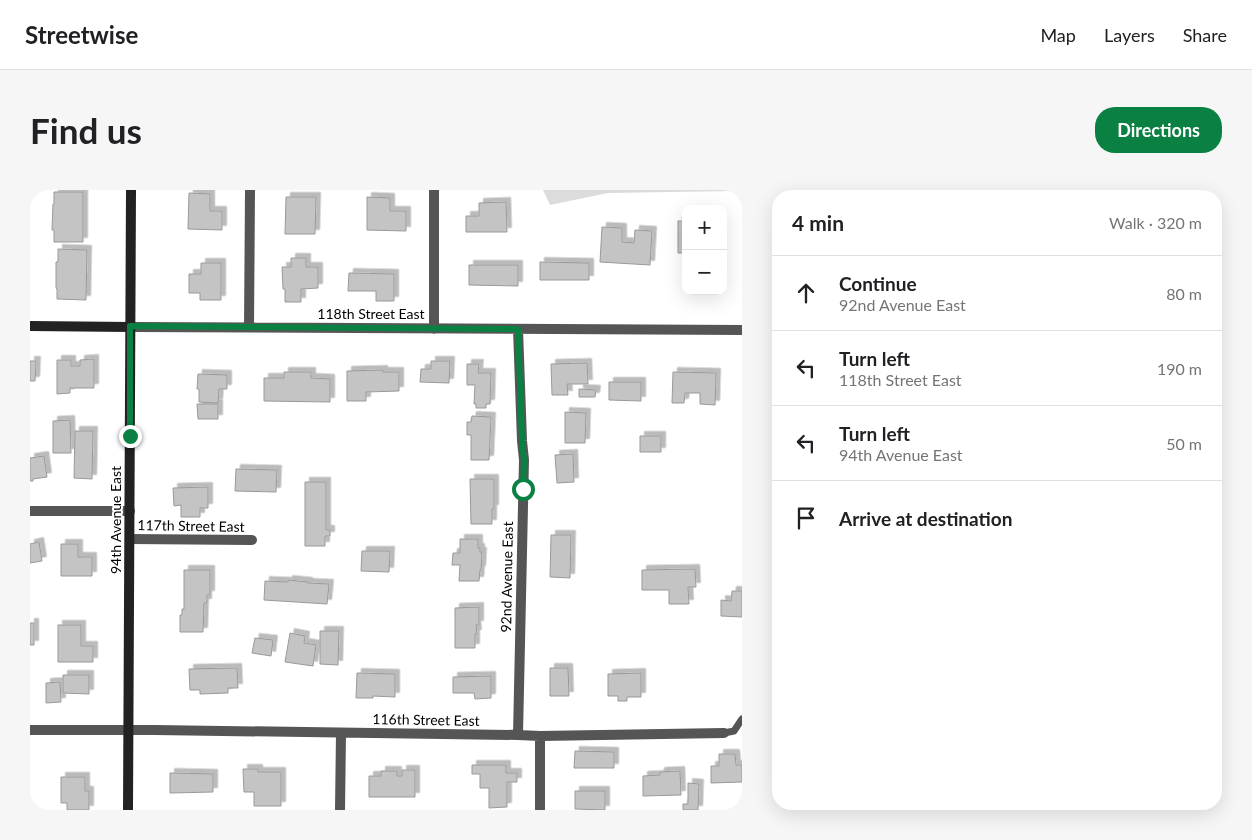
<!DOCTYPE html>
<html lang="en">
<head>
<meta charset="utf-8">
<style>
	body { margin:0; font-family:Lato,sans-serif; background:#f6f6f6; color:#202124 }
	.controls { position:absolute; right:15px; top:15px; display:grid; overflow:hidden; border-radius:10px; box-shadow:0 5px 20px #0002 }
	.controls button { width:45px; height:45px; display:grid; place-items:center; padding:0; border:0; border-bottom:1px solid #e0e0e0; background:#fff; color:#202124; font:25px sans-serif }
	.stop { position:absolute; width:15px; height:15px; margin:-11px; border:4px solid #0b8043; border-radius:50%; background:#fff }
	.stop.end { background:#0b8043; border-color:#fff; box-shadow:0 1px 5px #0008 }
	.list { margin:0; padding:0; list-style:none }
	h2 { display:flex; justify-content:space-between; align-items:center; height:65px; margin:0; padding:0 20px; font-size:21px }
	h2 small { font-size:16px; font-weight:400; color:#757577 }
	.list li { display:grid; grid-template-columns:32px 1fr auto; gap:15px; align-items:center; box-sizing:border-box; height:75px; padding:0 20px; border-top:1px solid #e0e0e0 }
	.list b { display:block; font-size:19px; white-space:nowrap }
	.list p { margin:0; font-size:16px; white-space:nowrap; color:#757577 }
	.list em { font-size:16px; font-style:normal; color:#757577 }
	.icon { flex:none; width:28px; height:28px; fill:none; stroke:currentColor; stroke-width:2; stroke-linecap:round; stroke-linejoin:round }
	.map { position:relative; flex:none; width:712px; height:620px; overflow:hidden; border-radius:20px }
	header { display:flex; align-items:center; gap:30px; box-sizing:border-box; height:70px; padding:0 25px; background:#fff; border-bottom:1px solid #e0e0e0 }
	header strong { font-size:24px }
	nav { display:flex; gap:28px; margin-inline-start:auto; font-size:18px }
	.intro { display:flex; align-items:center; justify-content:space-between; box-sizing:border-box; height:120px; padding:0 30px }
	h1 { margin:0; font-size:35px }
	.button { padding:12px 22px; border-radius:20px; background:#0b8043; color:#fff; font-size:18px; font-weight:700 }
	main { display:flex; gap:30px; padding:0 30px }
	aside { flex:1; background:#fff; border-radius:20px; box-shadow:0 5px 20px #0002 }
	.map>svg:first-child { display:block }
</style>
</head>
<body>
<header>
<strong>Streetwise</strong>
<nav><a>Map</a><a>Layers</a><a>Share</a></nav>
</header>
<div class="intro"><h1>Find us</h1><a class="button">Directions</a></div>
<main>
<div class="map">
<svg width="712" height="620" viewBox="0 0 712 620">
	<defs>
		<filter id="shadow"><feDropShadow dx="4.5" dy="-4.5" stdDeviation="0" flood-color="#0004"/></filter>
	</defs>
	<rect width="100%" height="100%" fill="#fff"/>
	<!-- green -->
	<path fill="#dcdcdc" d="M513,0H712V11L706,1L578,3L520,15Z"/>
	<!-- building -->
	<path fill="#c4c4c4" stroke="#999" filter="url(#shadow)" d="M24,2H53V52H24V40H22L23,14H24Z
		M159,3L180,4V21H192V40L158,39Z
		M256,7H286L285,44H255Z
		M337,7L360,8V21H376V41L337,40Z
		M476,12L477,42H436V26H449V13Z
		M648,31H656V63H648Z
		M572,37L592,38V52L604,53L605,40L622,41L620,75L570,72Z
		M28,59L57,60L56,110L27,109V99L26,98V72H28Z
		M261,68H276V77H288V98L271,99V112H255V99H253L252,77H261Z
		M510,72L559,73V90H510Z
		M171,73H191V110H170V103H159V84H171Z
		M439,75H488V96L439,95Z
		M319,83L364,84V111H346V101H318Z
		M64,169V198H40V203L27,204V170H41V176H50V170Z
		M0,171H6L5,191H0Z
		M401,171H420L419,193L390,192L391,179H401Z
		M557,173L558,194H537L538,205H522L521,174Z
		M437,174H449L448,183H461L460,214H456V218H446V214H444L445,195H437Z
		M353,180V182H369V201L336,202V211H317V181Z
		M254,182H281V188L300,189V212L234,211V188H254Z
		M643,182L686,183L685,215L670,214V203H655L654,213H642Z
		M168,184L197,185V199H189L188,213L169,212V199H167Z
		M579,192H611V211L579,210Z
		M549,199L566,200L565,207H549Z
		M167,214H188V229H168Z
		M535,222L556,223L555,253H535Z
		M442,226L461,227L459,270H441V245H437V232H441Z
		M40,230L41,263H23V231Z
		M45,241H63L62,289L44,288Z
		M610,246H631V262H610Z
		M543,264L544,292L527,293L525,265Z
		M14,266L17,287L3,289V291H0V268Z
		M206,279L247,280L246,302L205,301Z
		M440,289H464V319H462V334H441Z
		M275,292H296V340H300V346H295V356H275Z
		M178,297V318H170V327H151V315L144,316L143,298Z
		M521,345H541L540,388L520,387Z
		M430,349H448V358H450V362H452L451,380H450L449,391H429L430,375H422L423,363H430Z
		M9,352L12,371L0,373V354Z
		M31,354H48V367H62V386H31Z
		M332,361H360L359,382L331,381Z
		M665,379L666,397H658L659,414H639V400H612V380Z
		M154,380H180V405H177V413H174L173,442H150V425H152V419H154Z
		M258,390L278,392V393L299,394L297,414L234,410L235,391L258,392Z
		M702,401H712V427L691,426V410L701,411Z
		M449,417V435H446L447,444H445V458H425V418Z
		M0,433H4V455H0Z
		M28,435H51V456H63V472H28Z
		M290,441H309L308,475L290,474Z
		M260,443L275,446L274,453L286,455L283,476L255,472Z
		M225,448L243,450L241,466L222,463Z
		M207,478L208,498H198V503L170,504V500H160L159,479Z
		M520,478H538L539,506H520Z
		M327,483L365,484V507L343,506V508H326Z
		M611,483V507H597V511H588V506H578V484Z
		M33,485H59V504L33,503Z
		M461,486V508L445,509L444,503H423V487Z
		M30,492L31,512L16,513V493Z
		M545,561L584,562V578H544Z
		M689,564H705L706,575H712V592L681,593V576H689Z
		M442,575H476V583H487V592H477V617L459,618V598H450V584H442Z
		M213,579H228V582H251V616H224V602H214Z
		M372,580H385V607H339V586H351V581H367V586H372Z
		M650,581L651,605L613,606V586L630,585V582Z
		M140,583L183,584V602L140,603Z
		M31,587H55V601H59V620H37V613H31Z
		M658,593L669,594L668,620H653V614H658Z
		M545,601H575V620L545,619Z"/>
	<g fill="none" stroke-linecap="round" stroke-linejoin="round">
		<!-- lane -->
		<path stroke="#555" stroke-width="7" d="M694,543L704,541L712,529"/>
		<!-- street -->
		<path stroke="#555" stroke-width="10" d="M100,137L712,140
			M219,137L220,0
			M404,139V0
			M0,321H100
			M100,349L222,350
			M0,540H125L488,545L510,546L694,543
			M488,545L494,270L492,251L488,139
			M510,546V620
			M310,620L311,543"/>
		<!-- secondary -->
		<path stroke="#222" stroke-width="10" d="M0,136L100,137
			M98,620L101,0"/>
	</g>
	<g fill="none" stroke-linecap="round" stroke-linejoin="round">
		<!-- route -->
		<path stroke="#0b8043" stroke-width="6" d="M100,246V136L488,139L492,251L494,270L493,299"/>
	</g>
	<g text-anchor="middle" stroke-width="4" stroke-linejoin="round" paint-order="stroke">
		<!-- street labels -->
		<g font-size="14" fill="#000" stroke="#fff">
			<text x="341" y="129">118th Street East</text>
			<text transform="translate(86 330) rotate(-90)" y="5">94th Avenue East</text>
			<text transform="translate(161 336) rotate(1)" y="5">117th Street East</text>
			<text transform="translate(477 387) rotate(-89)" y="5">92nd Avenue East</text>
			<text transform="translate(396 530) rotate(1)" y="5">116th Street East</text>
		</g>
	</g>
</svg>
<div class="controls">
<button>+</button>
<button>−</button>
</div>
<div class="stop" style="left:493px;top:299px"></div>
<div class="stop end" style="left:100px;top:246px"></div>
</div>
<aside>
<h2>4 min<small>Walk · 320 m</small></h2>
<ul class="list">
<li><svg class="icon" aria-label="ahead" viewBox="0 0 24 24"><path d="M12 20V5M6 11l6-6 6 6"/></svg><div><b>Continue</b><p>92nd Avenue East</p></div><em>80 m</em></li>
<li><svg class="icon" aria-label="left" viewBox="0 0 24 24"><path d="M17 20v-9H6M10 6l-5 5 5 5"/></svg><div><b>Turn left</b><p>118th Street East</p></div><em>190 m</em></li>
<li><svg class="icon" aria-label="left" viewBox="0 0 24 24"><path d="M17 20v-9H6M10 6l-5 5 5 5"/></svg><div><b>Turn left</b><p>94th Avenue East</p></div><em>50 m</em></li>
<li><svg class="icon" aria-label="arrive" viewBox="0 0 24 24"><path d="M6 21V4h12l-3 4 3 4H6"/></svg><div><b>Arrive at destination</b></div></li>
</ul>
</aside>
</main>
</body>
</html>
